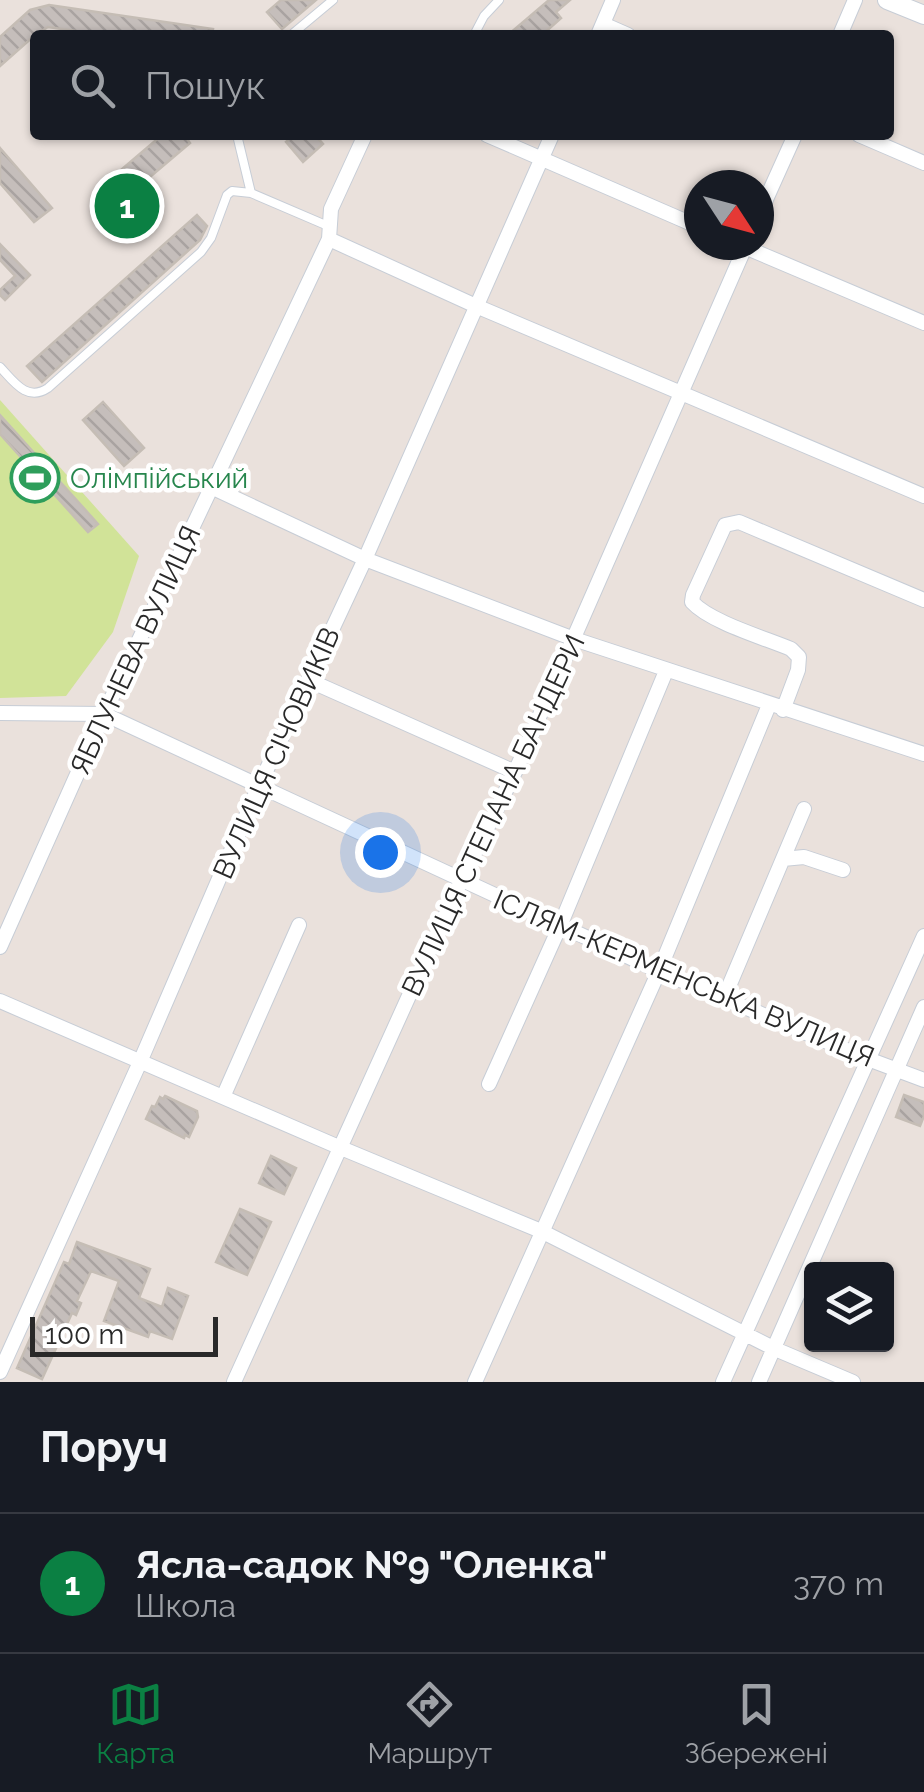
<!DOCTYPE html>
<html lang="uk">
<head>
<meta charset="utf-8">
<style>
	body { margin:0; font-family:Raleway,sans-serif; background:#242831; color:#f1f3f6 }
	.controls { position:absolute; right:30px; bottom:30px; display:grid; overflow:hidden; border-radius:10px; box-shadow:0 2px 8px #0004 }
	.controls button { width:90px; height:90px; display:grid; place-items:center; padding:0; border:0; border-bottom:2px solid #363941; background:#171b24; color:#f1f3f6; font:50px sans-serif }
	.compass { position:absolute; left:684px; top:170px; width:90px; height:90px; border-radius:50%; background:#171b24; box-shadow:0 2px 8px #0004; rotate:126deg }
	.scale { position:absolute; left:30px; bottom:25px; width:188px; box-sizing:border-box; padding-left:10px; border:5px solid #292929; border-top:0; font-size:28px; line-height:35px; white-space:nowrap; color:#292929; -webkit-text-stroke:8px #fff; paint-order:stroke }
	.you { position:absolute; left:380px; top:852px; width:35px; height:35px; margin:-25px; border:8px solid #fff; border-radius:50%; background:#1a73e8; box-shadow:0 0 0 15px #1a73e833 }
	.badge { display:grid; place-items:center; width:65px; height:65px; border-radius:50%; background:#0b8043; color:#fff; font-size:32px; font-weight:700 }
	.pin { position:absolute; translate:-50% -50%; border:5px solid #fff; box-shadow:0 2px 10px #0006 }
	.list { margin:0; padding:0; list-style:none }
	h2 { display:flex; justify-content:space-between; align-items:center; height:130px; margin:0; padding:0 40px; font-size:42px }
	h2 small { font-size:32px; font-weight:400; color:#9ea1a6 }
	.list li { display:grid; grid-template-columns:65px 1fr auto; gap:30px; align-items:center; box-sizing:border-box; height:140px; padding:0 40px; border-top:2px solid #363941 }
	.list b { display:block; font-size:38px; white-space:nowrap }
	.list p { margin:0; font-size:32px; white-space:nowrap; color:#9ea1a6 }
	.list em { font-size:32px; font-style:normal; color:#9ea1a6 }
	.icon { flex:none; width:55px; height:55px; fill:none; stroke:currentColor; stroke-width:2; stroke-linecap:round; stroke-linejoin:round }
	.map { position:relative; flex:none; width:924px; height:1382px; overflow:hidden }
	.search { position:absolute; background:#171b24; box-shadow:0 2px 8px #0004; left:30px; right:30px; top:30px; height:110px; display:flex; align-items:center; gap:25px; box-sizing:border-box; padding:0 35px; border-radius:10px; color:#9ea1a6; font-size:38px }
	.sheet { height:270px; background:#171b24 }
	nav { display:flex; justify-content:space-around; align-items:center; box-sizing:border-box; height:140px; border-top:2px solid #363941; background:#171b24; font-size:28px; color:#9ea1a6 }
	nav a { display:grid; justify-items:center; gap:5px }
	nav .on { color:#0b8043 }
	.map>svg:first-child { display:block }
</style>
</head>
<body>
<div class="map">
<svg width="924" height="1382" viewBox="0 0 924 1382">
	<defs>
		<pattern id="building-back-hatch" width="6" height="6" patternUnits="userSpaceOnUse" patternTransform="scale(2.5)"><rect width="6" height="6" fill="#c5bebb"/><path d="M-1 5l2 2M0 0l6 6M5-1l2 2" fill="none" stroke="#a9a3a1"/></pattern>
	</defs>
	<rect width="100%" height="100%" fill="#eae1dc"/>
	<!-- pitch -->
	<path fill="#d1e398" d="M0,400L139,556L113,632L66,696L0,698Z"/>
	<!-- building -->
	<path fill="url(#building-back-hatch)" stroke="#c5bdb5" stroke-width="2.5" d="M281,0H316L282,29L267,12Z
		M549,0H570L556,12L561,18L542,35H508Z
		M49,5L213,29L212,35H104L48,27L35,35L0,66V37L30,10Z
		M162,135H184L190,143L118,204L102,186Z
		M294,135H315L323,144L303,162L286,142Z
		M0,148L52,208L34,222L0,183Z
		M197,215L207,226L200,240L42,382L27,366Z
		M0,244L30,275L5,300L0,295V290L15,276L0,260Z
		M103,402L144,448L124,466L83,420Z
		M0,415L98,524L88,532L0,434Z
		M904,1095L924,1102V1116L920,1126L896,1117Z
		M165,1096L197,1111L198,1117L189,1137L185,1135L184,1138L146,1119L152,1106L155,1107L160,1097L163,1099Z
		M271,1156L296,1168L284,1194L259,1183Z
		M240,1209L271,1222L247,1275L216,1262Z
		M77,1242L150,1269L139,1298L162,1307L168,1288L188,1296L172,1339L150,1331L148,1337L104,1321L119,1281L91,1271L77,1301L81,1303L76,1315L72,1313L42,1379L17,1368L64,1262L69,1264Z"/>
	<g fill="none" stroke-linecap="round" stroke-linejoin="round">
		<!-- service casing -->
		<g stroke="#c7cdd6" stroke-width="10">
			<path id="service" d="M291,35L333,0
				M474,35L484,16L499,0
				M237,135L251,193
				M0,367C14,382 27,402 48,388L201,252L211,238L227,195L232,191L251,193L328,226"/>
		</g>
		<!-- minor casing -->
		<g stroke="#c7cdd6" stroke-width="16">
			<path id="minor" d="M603,24L628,35
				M598,35L613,0
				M840,35L855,0
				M487,135L699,227
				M859,135L924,163
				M759,215L795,135
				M329,239L476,306L924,496
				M740,245L924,323
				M211,487L365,559L574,639L924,754
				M308,680L515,772
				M783,710L798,670L799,657L791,649C765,638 710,622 692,602L693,595L725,525L739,522L924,600
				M0,713L104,714L659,971L868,1059L924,1080
				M783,859L804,857L843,870
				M0,947L104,714L329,239L331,209L365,135
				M724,998L804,809
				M0,1001L341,1148L541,1231L775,1349L853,1382
				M489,1084L560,926L666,671
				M223,1097L299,925
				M0,1372L140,1062L259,786L365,559L552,135
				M234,1382L461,881L515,772L746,245
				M475,1382L659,971L769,705
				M723,1382L924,936
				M759,1382L924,1007"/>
		</g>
		<!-- tertiary casing -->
		<g stroke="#c7cdd6" stroke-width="20">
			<path id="tertiary" d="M887,0L924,15"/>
		</g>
		<!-- service -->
		<use href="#service" stroke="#fff" stroke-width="8"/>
		<!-- minor -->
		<use href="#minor" stroke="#fff" stroke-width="14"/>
		<!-- tertiary -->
		<use href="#tertiary" stroke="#fff" stroke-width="18"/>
	</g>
	<!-- icons -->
	<defs>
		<g id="stadium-ring" transform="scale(2.5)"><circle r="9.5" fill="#fff" stroke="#2e9e5b" stroke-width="1.5"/><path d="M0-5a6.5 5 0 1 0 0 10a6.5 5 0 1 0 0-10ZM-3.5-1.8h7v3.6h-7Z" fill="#2e9e5b"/></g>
	</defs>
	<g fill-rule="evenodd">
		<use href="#stadium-ring" x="35" y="478"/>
	</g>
	<g text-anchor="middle" stroke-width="9" stroke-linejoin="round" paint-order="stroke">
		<!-- leisure labels -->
		<g font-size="28" fill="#27864d" stroke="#fff" text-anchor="start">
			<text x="70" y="488">Олімпійський</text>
		</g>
		<!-- street labels -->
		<g font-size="28" fill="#292929" stroke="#fff">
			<text transform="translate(135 650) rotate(-65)" y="10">ЯБЛУНЕВА ВУЛИЦЯ</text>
			<text transform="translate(276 753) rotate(-66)" y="10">ВУЛИЦЯ СІЧОВИКІВ</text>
			<text transform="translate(493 815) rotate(-65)" y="10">ВУЛИЦЯ СТЕПАНА БАНДЕРИ</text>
			<text transform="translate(684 978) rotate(23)" y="10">ІСЛЯМ-КЕРМЕНСЬКА ВУЛИЦЯ</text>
		</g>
	</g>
</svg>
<div class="controls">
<button><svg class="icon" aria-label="layers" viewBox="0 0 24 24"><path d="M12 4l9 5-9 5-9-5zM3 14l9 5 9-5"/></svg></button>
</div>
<svg class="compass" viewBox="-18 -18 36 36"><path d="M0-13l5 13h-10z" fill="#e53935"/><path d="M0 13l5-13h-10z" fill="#9ea1a6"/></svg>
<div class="scale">100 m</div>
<div class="you"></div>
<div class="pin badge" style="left:127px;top:206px">1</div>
<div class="search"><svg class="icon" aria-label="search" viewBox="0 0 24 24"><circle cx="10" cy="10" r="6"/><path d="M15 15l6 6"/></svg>Пошук</div>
</div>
<section class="sheet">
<h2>Поруч<small></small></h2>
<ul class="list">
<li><span class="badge">1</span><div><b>Ясла-садок №9 &quot;Оленка&quot;</b><p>Школа</p></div><em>370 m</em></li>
</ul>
</section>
<nav>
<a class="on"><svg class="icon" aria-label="map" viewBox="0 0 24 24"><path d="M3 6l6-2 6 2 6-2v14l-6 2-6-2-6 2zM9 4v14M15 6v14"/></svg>Карта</a>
<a><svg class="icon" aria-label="directions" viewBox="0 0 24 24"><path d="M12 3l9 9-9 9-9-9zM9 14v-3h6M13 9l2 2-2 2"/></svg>Маршрут</a>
<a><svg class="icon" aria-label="saved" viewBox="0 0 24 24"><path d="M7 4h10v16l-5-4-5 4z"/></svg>Збережені</a>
</nav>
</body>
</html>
